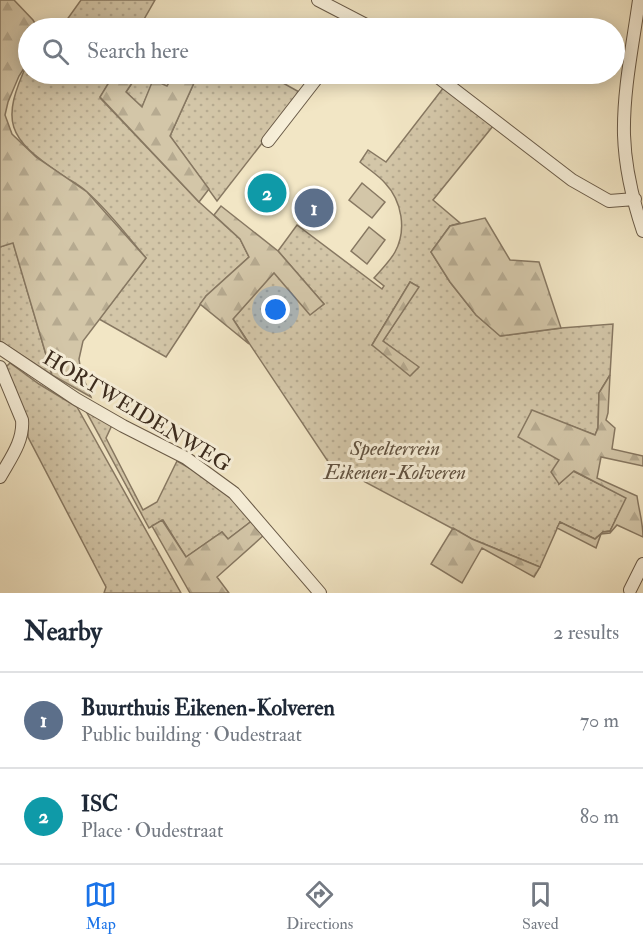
<!DOCTYPE html>
<html lang="en">
<head>
<meta charset="utf-8">
<style>
	body { margin:0; font-family:"IM FELL Double Pica",serif; background:#f2f2f3; color:#1f2937 }
	.you { position:absolute; left:276px; top:310px; width:21px; height:21px; margin:-15px; border:4px solid #fff; border-radius:50%; background:#1a73e8; box-shadow:0 0 0 9px #1a73e833 }
	.badge { display:grid; place-items:center; width:39px; height:39px; border-radius:50%; background:#1a73e8; color:#fff; font-size:20px; font-weight:700 }
	.pin { position:absolute; translate:-50% -50%; border:3px solid #fff; box-shadow:0 2px 6px #0006 }
	.list { margin:0; padding:0; list-style:none }
	h2 { display:flex; justify-content:space-between; align-items:center; height:78px; margin:0; padding:0 24px; font-size:26px }
	h2 small { font-size:20px; font-weight:400; color:#747a83 }
	.list li { display:grid; grid-template-columns:39px 1fr auto; gap:18px; align-items:center; box-sizing:border-box; height:96px; padding:0 24px; border-top:2px solid #e0e1e3 }
	.list b { display:block; font-size:22px; white-space:nowrap }
	.list p { margin:0; font-size:20px; white-space:nowrap; color:#747a83 }
	.list em { font-size:20px; font-style:normal; color:#747a83 }
	.icon { flex:none; width:33px; height:33px; fill:none; stroke:currentColor; stroke-width:2; stroke-linecap:round; stroke-linejoin:round }
	.map { position:relative; flex:none; width:643px; height:593px; overflow:hidden }
	.search { position:absolute; background:#fff; box-shadow:0 3px 15px #0003; left:18px; right:18px; top:18px; height:66px; display:flex; align-items:center; gap:15px; box-sizing:border-box; padding:0 21px; border-radius:33px; color:#747a83; font-size:22px }
	.sheet { height:270px; background:#fff }
	nav { display:flex; justify-content:space-around; align-items:center; box-sizing:border-box; height:84px; border-top:2px solid #e0e1e3; background:#fff; font-size:16px; color:#747a83 }
	nav a { display:grid; justify-items:center; gap:3px }
	nav .on { color:#1a73e8 }
	.map>svg:first-child { display:block }
</style>
</head>
<body>
<div class="map">
<svg width="643" height="593" viewBox="0 0 643 593">
	<defs>
		<pattern id="green-dots" width="8" height="8" patternUnits="userSpaceOnUse" patternTransform="scale(1.5)"><rect width="8" height="8" fill="#d3c6a8"/><path d="M2 2h.1M6 6h.1" fill="none" stroke="#b6aa90" stroke-width="1.8" stroke-linecap="round"/></pattern>
		<pattern id="forest-firs" width="22" height="20" patternUnits="userSpaceOnUse" patternTransform="scale(1.5)"><rect width="22" height="20" fill="#d3c6a8"/><path d="M5 1l3.5 6h-7zM16 11l3.5 6h-7z" fill="#b6aa90"/></pattern>
	</defs>
	<rect width="100%" height="100%" fill="#f2e6c5"/>
	<filter id="stains"><feTurbulence type="fractalNoise" baseFrequency=".00333" numOctaves="4"/><feColorMatrix values="0 0 0 0 .2 0 0 0 0 .09 0 0 0 0 .02 0 0 0 .5 -.17"/></filter>
	<radialGradient id="worn" r=".72"><stop offset=".6" stop-color="#630" stop-opacity="0"/><stop offset="1" stop-color="#630" stop-opacity=".3"/></radialGradient>
	<!-- green -->
	<path fill="url(#green-dots)" stroke="#877862" stroke-width="1.5" fill-rule="evenodd" d="M81,0H155L139,28H61Z
		M28,62V74H114L100,98L199,202L240,239L249,257L206,296L166,357L99,319L146,258C127,236 109,211 87,192C80,185 69,180 61,174C7,138 0,122 28,62Z
		M138,74H174L167,87L154,80L142,107L126,92Z
		M198,74H267L301,93L217,201L170,136Z
		M444,87L493,126L433,200L460,223L450,226L431,252L450,282L476,315L501,336L561,328L613,324L610,375L599,393L598,428L595,435L532,411L559,460V484L573,471L627,498L610,531L603,532L595,539L560,522L540,567L472,539L341,469L335,472L233,319L274,272L310,314L324,304L278,251L297,225L382,289L384,286L374,278C381,270 390,261 395,252C407,230 402,201 385,183C378,175 368,169 360,162L368,150L386,162ZM410,282L418,287L383,341L418,367L372,345Z
		M13,242L52,375L0,341V247Z
		M10,363L39,384L77,407L181,593H104L106,587L28,437C28,413 15,390 5,368Z
		M86,411L112,425L106,438L143,510L157,502L177,461L214,482L253,520L228,539L222,532L186,557L163,520L149,528Z"/>
	<!-- forest -->
	<path fill="url(#forest-firs)" stroke="#877862" stroke-width="1.5" d="M0,0H14L33,20L38,28H28V62L19,76L8,102L5,115L12,134L36,157L87,192L146,258L83,341L79,359L81,372L91,397L52,375L13,243L0,247Z
		M114,74H138L126,92L142,107L153,80L167,86L174,74H198L170,136L209,189L199,202L100,97Z
		M221,206L278,251L324,304L310,315L274,273L233,319L249,344L200,304L206,296L249,257L240,239L214,215Z
		M485,218L510,260L539,262L561,328L500,336L476,315L450,282L431,252L450,226Z
		M410,282L419,287L383,341L419,367L410,376L372,345Z
		M610,375L608,413L606,420L615,428L612,449L643,456V466L601,457L597,478L637,496C639,511 643,522 643,537L617,525L610,533L601,534L596,548L557,528L560,522L595,539L603,532L610,531L626,498L574,471L559,484L551,472L559,460L518,437L532,410L595,435L598,428L599,393Z
		M162,520L186,557L222,532L228,539L253,520L264,535L217,577L229,593H190L152,526Z
		M453,528L472,539L540,567L534,577L482,548L462,583L431,564Z"/>
	<!-- pitch -->
	<path fill="#d3c6a8" stroke="#877862" stroke-width="1.5" d="M362,183L385,202L372,218L349,200Z
		M369,227L385,240L367,264L351,251Z"/>
	<g fill="none" stroke-linecap="round" stroke-linejoin="round">
		<!-- minor casing -->
		<g stroke="#695a47" stroke-width="14">
			<path id="minor" d="M318,0L372,28
				M639,0C633,44 623,90 624,135C625,166 633,201 643,231
				M434,74L572,180L609,201L635,199
				M268,141L320,74
				M0,348L76,399L123,426L186,458L234,493L320,593
				M0,367L22,420C24,441 10,459 0,477
				M630,590L643,564"/>
		</g>
		<!-- minor -->
		<use href="#minor" stroke="#f7efd9" stroke-width="12"/>
	</g>
	<g text-anchor="middle" stroke-width="6" stroke-linejoin="round" paint-order="stroke">
		<!-- street labels -->
		<g font-size="21" fill="#3b2b1d" stroke="#f7efd9">
			<text transform="translate(137 411) rotate(31)" y="7">HORTWEIDENWEG</text>
		</g>
		<!-- park labels -->
		<g font-size="21" font-style="italic" fill="#615240" stroke="#f7efd9">
			<text x="395" y="455">Speelterrein<tspan x="395" dy="24">Eikenen-Kolveren</tspan></text>
		</g>
	</g>
	<rect width="100%" height="100%" filter="url(#stains)"/>
	<rect width="100%" height="100%" fill="url(#worn)"/>
</svg>
<div class="you"></div>
<div class="pin badge" style="left:314px;top:208px;background:#5c6f8a">1</div>
<div class="pin badge" style="left:267px;top:193px;background:#0f9aa8">2</div>
<div class="search"><svg class="icon" aria-label="search" viewBox="0 0 24 24"><circle cx="10" cy="10" r="6"/><path d="M15 15l6 6"/></svg>Search here</div>
</div>
<section class="sheet">
<h2>Nearby<small>2 results</small></h2>
<ul class="list">
<li><span class="badge" style="background:#5c6f8a">1</span><div><b>Buurthuis Eikenen-Kolveren</b><p>Public building · Oudestraat</p></div><em>70 m</em></li>
<li><span class="badge" style="background:#0f9aa8">2</span><div><b>ISC</b><p>Place · Oudestraat</p></div><em>80 m</em></li>
</ul>
</section>
<nav>
<a class="on"><svg class="icon" aria-label="map" viewBox="0 0 24 24"><path d="M3 6l6-2 6 2 6-2v14l-6 2-6-2-6 2zM9 4v14M15 6v14"/></svg>Map</a>
<a><svg class="icon" aria-label="directions" viewBox="0 0 24 24"><path d="M12 3l9 9-9 9-9-9zM9 14v-3h6M13 9l2 2-2 2"/></svg>Directions</a>
<a><svg class="icon" aria-label="saved" viewBox="0 0 24 24"><path d="M7 4h10v16l-5-4-5 4z"/></svg>Saved</a>
</nav>
</body>
</html>
